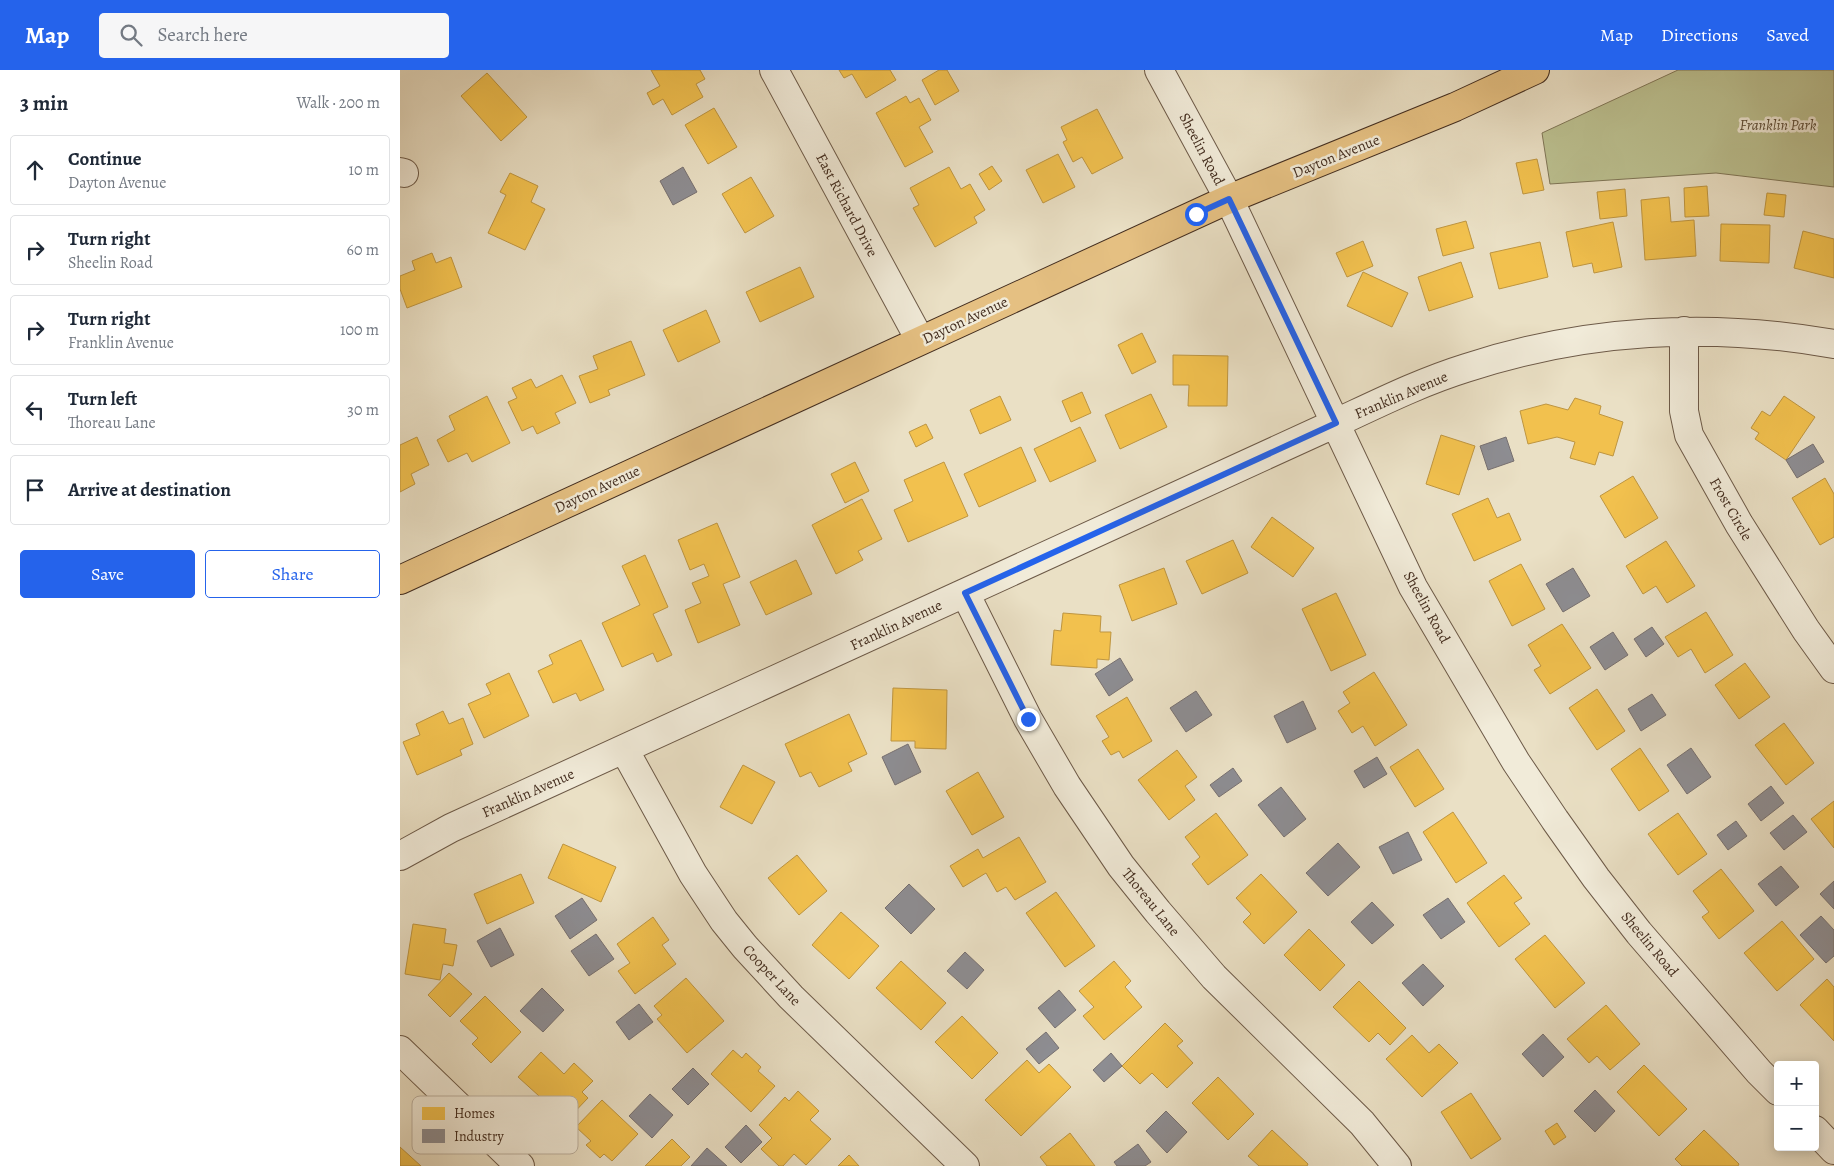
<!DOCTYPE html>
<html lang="en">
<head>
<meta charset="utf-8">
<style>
	body { margin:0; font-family:Alegreya,serif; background:#f6f6f7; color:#1f2937 }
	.controls { position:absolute; right:15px; bottom:15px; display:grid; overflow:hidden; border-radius:5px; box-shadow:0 2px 12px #0003 }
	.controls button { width:45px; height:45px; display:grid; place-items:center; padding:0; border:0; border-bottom:1px solid #e0e1e3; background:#fff; color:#1f2937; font:25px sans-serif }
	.stop { position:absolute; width:15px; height:15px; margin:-11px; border:4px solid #2563eb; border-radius:50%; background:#fff }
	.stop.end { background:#2563eb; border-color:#fff; box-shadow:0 1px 5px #0008 }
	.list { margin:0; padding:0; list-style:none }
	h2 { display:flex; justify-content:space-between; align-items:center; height:65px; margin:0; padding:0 20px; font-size:21px }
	h2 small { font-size:16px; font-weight:400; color:#747a83 }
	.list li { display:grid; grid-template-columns:32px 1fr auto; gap:15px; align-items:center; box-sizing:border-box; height:70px; margin:0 10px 10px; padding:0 10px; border:1px solid #e0e1e3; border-radius:5px }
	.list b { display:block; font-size:19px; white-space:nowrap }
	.list p { margin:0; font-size:16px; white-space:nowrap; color:#747a83 }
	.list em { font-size:16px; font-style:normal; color:#747a83 }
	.actions { display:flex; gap:10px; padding:15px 20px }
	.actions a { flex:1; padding:11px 0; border:1px solid #2563eb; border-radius:5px; text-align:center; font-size:18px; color:#2563eb }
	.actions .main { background:#2563eb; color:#fff }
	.icon { flex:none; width:28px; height:28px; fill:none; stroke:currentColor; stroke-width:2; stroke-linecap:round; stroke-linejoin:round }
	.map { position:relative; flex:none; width:1434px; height:1096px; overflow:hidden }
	header { display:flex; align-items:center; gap:30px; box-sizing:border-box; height:70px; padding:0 25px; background:#2563eb; color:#fff }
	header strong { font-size:24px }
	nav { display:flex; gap:28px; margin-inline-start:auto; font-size:18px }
	.search { width:350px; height:45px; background:#f6f6f7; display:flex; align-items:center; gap:12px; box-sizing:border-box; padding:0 18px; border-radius:5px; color:#747a83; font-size:19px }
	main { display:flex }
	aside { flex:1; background:#fff }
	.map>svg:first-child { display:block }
</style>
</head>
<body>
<header>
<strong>Map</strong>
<div class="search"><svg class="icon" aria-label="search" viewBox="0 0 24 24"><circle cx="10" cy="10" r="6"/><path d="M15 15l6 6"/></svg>Search here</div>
<nav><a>Map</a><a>Directions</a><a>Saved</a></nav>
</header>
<main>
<aside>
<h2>3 min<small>Walk · 200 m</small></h2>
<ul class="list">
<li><svg class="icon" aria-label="ahead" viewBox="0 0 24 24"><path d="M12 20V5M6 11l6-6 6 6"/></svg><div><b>Continue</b><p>Dayton Avenue</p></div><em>10 m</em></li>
<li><svg class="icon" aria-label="right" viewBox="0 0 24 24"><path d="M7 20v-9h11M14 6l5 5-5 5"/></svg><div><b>Turn right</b><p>Sheelin Road</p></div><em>60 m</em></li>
<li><svg class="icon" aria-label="right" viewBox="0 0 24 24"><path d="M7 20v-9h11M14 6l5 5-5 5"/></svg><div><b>Turn right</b><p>Franklin Avenue</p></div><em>100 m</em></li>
<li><svg class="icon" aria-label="left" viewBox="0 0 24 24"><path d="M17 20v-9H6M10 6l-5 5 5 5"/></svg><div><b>Turn left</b><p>Thoreau Lane</p></div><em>30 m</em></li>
<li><svg class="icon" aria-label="arrive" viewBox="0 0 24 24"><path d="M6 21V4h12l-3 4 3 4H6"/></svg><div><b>Arrive at destination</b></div></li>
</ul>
<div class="actions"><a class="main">Save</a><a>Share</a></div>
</aside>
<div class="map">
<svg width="1434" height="1096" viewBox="0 0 1434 1096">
	<rect width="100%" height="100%" fill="#eae0c5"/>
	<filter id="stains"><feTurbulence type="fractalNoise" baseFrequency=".004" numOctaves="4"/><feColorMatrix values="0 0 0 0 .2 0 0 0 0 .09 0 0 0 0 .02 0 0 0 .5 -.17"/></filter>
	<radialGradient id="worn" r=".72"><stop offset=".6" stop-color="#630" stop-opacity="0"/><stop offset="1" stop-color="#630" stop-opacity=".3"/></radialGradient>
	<!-- green -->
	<path fill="#bcc191" stroke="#807758" d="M1278,0H1434V117L1316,103L1150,114L1142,63Z"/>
	<!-- homes -->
	<path fill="#f2c14e" stroke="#be9540" d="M251,0H300L305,9L296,14L303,27L272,45L263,29L253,35L247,23L260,16Z
		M439,0H490L496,10L466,28L452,4L444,8Z
		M539,0H547L559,21L535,35L522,10Z
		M87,3L127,47L101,71L61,26Z
		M506,26L510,33L519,28L531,50L519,57L533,82L505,97L476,43Z
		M314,38L337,77L308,94L285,55Z
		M697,39L723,88L692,104L682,87L673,92L663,72L667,70L661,57Z
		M658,84L675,117L643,133L626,100Z
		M1137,89L1144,120L1123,124L1116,93Z
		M592,96L602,111L589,120L579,104Z
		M549,97L561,119L570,114L585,140L574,147L577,153L535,177L513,138L519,135L510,118Z
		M110,103L138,116L131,132L145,139L125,180L88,163L106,125L100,122Z
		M351,107L374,146L345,163L322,124Z
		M1307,116L1309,146L1285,147L1284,118Z
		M1225,119L1227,146L1200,149L1197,122Z
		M1367,123L1386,125L1384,147L1364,145Z
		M1269,127L1271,152L1294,150L1296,186L1245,190L1241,130Z
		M1066,151L1074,178L1043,186L1036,159Z
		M1213,152L1222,197L1194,203L1192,193L1173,197L1166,162Z
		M1321,154L1370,155L1369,193L1320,191Z
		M1403,161L1434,169V208L1394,198Z
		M963,171L973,196L947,207L936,183Z
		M1140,172L1148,207L1099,219L1090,183Z
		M32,183L36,193L51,187L62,217L7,238L0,219V206L15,200L12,191Z
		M1061,192L1073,227L1029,241L1018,207Z
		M400,197L414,227L360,252L346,222Z
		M963,202L1008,223L992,257L947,236Z
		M306,240L320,272L278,292L263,260Z
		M742,263L756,292L732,304L718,275Z
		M231,271L245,305L208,320L210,325L190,333L179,306L198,299L193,286Z
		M773,285L828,286L827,336H788L789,315H773Z
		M162,305L176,333L155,343L160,353L137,364L133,356L122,361L108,332L117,328L112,318L131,309L136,318Z
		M682,322L691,343L671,352L662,331Z
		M751,324L767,357L720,379L705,345Z
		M87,326L110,373L72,392L67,383L48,392L37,370L55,360L49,346Z
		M600,326L611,350L580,364L570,340Z
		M1384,326L1415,347L1386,390L1355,369L1359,363L1351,358L1362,341L1370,346Z
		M1175,328L1201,336L1199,344L1223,352L1213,386L1199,382L1195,395L1170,388L1175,372L1157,367L1128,374L1120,341L1146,334L1168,340Z
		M526,354L533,368L516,377L509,362Z
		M680,357L696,391L650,412L634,379Z
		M1041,365L1075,376L1059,425L1026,414Z
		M17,367L29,395L11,404L15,414L0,422V375Z
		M621,377L636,411L579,437L564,404Z
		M455,392L469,421L445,433L431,404Z
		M544,392L568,446L508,472L494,440L513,431L504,410Z
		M1233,406L1258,448L1225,468L1200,426Z
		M1425,408L1434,424V467L1420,475L1392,428Z
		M1088,428L1097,448L1109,443L1121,470L1074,491L1052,444Z
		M462,429L482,469L458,481L463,490L436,504L412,455Z
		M872,447L914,478L893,507L851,477Z
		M317,453L340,507L323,514L340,555L298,573L285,540L301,533L292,513L309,506L304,494L290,500L278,470Z
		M833,470L848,503L802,524L786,491Z
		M1266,471L1295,516L1267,533L1256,516L1243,524L1226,496Z
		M245,485L268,537L253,544L272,585L257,592L253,583L222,597L202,553L240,535L222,496Z
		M396,490L412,524L366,545L350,512Z
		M1121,494L1145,539L1112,556L1089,511Z
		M764,498L777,534L732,551L719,515Z
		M936,523L966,585L931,601L902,539Z
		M1306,542L1333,585L1305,603L1291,579L1278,587L1265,567Z
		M663,543L701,546L700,562H711L709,590L697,589V598L651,595L654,560L661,561Z
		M1162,554L1191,598L1150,624L1134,600L1141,596L1128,575Z
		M181,570L204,620L180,631L176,623L153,633L138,601L153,594L149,585Z
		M1345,593L1370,627L1339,649L1315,615Z
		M974,602L1007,655L975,676L963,656L952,663L938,641L950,633L943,622Z
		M109,603L129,646L84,668L68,634L91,624L86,614Z
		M493,618L547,620L546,679L515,678V671H491Z
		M1197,619L1225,661L1197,680L1169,638Z
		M727,627L752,671L723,688L719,681L711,685L702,671L709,667L696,646Z
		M43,641L49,654L63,648L73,674L60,680L62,685L17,705L3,672L20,665L16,654Z
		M449,644L467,684L448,693L452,701L419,717L411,702L400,707L385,674Z
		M1384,653L1414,693L1386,715L1355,675Z
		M1240,678L1269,721L1239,741L1211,699Z
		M1018,679L1044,719L1015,737L990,697Z
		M777,680L797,707L785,716L795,730L769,750L738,710Z
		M343,695L375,712L352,754L320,737Z
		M578,702L604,747L572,765L546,721Z
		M1434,731V778L1411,749Z
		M1053,742L1087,793L1056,813L1023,762Z
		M816,743L848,785L808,815L792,794L800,787L785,767Z
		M1278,743L1307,784L1278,805L1248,764Z
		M619,767L646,812L615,830L606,817L597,822L586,803L563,817L550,796L578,779L583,788Z
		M163,774L216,797L201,832L148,808Z
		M397,785L427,821L399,845L368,808Z
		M1321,799L1354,841L1319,869L1302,847L1309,842L1293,821Z
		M121,804L134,833L87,854L74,824Z
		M861,804L897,842L864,874L843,852L851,844L836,828Z
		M1104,805L1122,828L1114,833L1130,854L1099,877L1067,833Z
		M656,822L695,876L665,897L626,843Z
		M441,842L479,876L449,909L412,875Z
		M253,847L269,870L262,875L276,894L235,924L218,901L230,893L217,874Z
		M1382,851L1414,889L1377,921L1344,883Z
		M13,854L46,859L44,873L57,875L53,896L43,894L40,910L5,904Z
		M909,859L945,895L920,921L884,885Z
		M1145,865L1185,913L1155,938L1115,889Z
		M501,891L546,933L521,960L476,918Z
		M714,891L731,911L725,917L742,937L704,970L683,946L694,937L679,921Z
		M49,903L72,924L50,947L28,925Z
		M286,908L324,951L287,983L257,949L262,945L254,936Z
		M1427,909L1434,917V971L1400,935Z
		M959,911L1006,958L990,975L978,963L969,972L933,937Z
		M85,926L121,962L91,993L72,974L78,968L60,951Z
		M1206,935L1240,974L1210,1000L1197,986L1189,993L1167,969Z
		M562,946L598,983L572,1009L535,972Z
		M765,953L783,971L777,976L793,993L767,1018L752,1003L740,1014L722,996Z
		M1012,965L1029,983L1039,974L1058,993L1022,1027L986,989Z
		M333,980L342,988L346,983L361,997L358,1001L375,1016L351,1042L311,1004Z
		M141,982L164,1004L174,993L193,1011L182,1022L188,1028L164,1053L149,1039L144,1044L132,1033L139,1026L118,1007Z
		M627,990L639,1003L649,994L671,1017L621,1066L585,1030Z
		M1244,995L1287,1039L1259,1066L1217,1022Z
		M818,1007L854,1044L828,1070L792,1033Z
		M398,1021L419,1041L410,1050L431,1069L406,1095L394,1084L383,1096H379L361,1079L372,1068L359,1055L385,1027L389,1031Z
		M1071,1023L1101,1069L1071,1089L1041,1042Z
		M202,1030L238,1064L212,1091L204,1084L200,1088L186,1075L191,1071L176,1057Z
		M1157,1053L1166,1067L1154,1075L1145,1061Z
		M872,1060L908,1094L907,1096H859L848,1086Z
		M1304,1060L1339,1094L1338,1096H1282L1275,1089Z
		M670,1063L695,1096H647L640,1087Z
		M272,1069L290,1087L281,1096H245Z
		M0,1077L21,1096H0Z
		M449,1085L459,1096H438Z"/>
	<!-- industry -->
	<path fill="#8d8d92" stroke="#777070" d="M283,97L297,122L273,135L260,111Z
		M1106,367L1114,391L1088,400L1080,376Z
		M1413,374L1424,392L1397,408L1386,390Z
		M1173,498L1190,526L1163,542L1146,514Z
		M1252,557L1264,574L1246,587L1234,569Z
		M1213,562L1228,585L1205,600L1190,577Z
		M720,588L733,610L709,626L695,604Z
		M796,621L812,645L786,662L770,638Z
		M1252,624L1266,645L1241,661L1228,639Z
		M903,631L916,659L887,673L874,646Z
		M508,674L521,702L495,715L482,687Z
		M1291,678L1311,707L1287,724L1267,695Z
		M977,687L987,704L964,718L954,701Z
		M833,698L842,711L819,727L810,715Z
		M1371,716L1384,733L1361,751L1348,734Z
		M881,717L906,749L884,767L858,735Z
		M1393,745L1407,762L1384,780L1370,763Z
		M1336,751L1347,766L1328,780L1317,765Z
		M1008,762L1022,790L993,804L979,777Z
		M938,773L960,797L928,826L906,803Z
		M1381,796L1399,817L1376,836L1358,814Z
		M1434,811V839L1420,824Z
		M509,814L535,839L511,864L485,838Z
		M182,828L197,850L170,869L155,846Z
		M1048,828L1065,852L1041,869L1023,845Z
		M972,832L994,855L972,874L951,852Z
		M1421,846L1434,860V886L1426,893L1400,865Z
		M100,858L114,885L91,897L77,871Z
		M196,864L214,889L189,906L171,881Z
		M565,882L584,900L567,919L547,901Z
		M1023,894L1044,916L1023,936L1002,913Z
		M142,918L164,940L143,962L120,941Z
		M659,920L676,940L655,958L638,938Z
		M239,934L253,952L229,970L216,952Z
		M646,962L659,978L639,994L626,979Z
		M1143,964L1164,987L1143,1007L1122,984Z
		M711,983L722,996L704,1012L693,1000Z
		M293,998L309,1014L288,1035L272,1019Z
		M1195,1020L1215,1041L1195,1062L1174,1041Z
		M250,1024L273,1045L252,1068L229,1046Z
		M766,1041L787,1062L767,1083L746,1061Z
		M346,1055L362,1072L341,1093L325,1077Z
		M738,1074L751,1092L745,1096H717L714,1092Z
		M307,1078L327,1096H291Z"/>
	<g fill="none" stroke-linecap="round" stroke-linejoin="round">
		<!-- minor casing -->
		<g stroke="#6d5a48" stroke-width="30">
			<path id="minor" d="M374,0L520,270
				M759,0L829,129L1013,517L1116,692L1155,750L1196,808L1239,863L1359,1002L1378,1021
				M0,102L4,103
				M1284,261V341L1289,365L1339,454L1406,560L1434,599
				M565,523L628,649L667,716L721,796L758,842L814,907L962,1053L997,1096
				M224,679L293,804L324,851L345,877L391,927L565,1096
				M0,786L51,758L936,353C979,333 1021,312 1066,298C1185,259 1311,252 1434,274
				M0,980L120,1096
				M1415,1060L1434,1080"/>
		</g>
		<!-- major casing -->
		<g stroke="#432d1f" stroke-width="30">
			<path id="major" d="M0,510L829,129L1055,37L1135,0"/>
		</g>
		<!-- minor -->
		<use href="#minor" stroke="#f1ebd9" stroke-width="28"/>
		<!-- major -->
		<use href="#major" stroke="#e5c082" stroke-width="28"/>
	</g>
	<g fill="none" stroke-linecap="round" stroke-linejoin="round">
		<!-- route -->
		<path stroke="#2563eb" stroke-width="6" d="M628,649L565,523L936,353L829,129L796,144"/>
	</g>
	<g text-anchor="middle" stroke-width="5" stroke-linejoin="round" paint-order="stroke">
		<!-- park labels -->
		<g font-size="15" font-style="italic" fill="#5b4b36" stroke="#f1ebd9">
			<text x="1378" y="60">Franklin Park</text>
		</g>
		<!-- street labels -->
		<g font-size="15" fill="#432d1f" stroke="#f1ebd9">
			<text transform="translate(802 79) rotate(62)" y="5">Sheelin Road</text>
			<text transform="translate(936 86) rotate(-22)" y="5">Dayton Avenue</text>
			<text transform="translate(447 135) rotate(62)" y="5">East Richard Drive</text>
			<text transform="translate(565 250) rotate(-25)" y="5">Dayton Avenue</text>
			<text transform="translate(1001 325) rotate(-23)" y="5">Franklin Avenue</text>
			<text transform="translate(197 419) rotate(-25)" y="5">Dayton Avenue</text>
			<text transform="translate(1331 439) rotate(60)" y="5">Frost Circle</text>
			<text transform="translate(1027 537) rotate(61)" y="5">Sheelin Road</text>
			<text transform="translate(496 555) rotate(-25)" y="5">Franklin Avenue</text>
			<text transform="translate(128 723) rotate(-24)" y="5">Franklin Avenue</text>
			<text transform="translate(751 832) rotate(51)" y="5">Thoreau Lane</text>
			<text transform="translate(1250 874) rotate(50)" y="5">Sheelin Road</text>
			<text transform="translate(372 905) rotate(47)" y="5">Cooper Lane</text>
		</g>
	</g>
	<!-- legend -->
	<rect x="12" y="1026" width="166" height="58" rx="8" fill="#f1ebd9" stroke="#bdb2a1" stroke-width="1"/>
	<rect x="22" y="1037" width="23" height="13" fill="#f2c14e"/>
	<rect x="22" y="1059" width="23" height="14" fill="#8d8d92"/>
	<g font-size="14" fill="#432d1f">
		<text x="54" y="1048">Homes</text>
		<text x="54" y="1071">Industry</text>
	</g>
	<rect width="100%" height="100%" filter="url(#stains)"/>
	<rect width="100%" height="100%" fill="url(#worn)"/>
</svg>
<div class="controls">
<button>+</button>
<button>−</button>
</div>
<div class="stop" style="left:796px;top:144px"></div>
<div class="stop end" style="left:628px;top:649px"></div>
</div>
</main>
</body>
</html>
